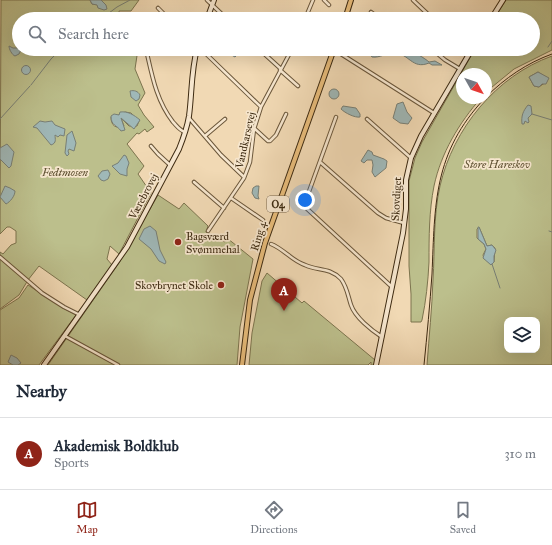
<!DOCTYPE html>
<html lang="en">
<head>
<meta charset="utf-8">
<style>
	body { margin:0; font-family:"IM FELL Great Primer",serif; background:#f6f6f7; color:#1f2937 }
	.controls { position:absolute; right:12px; bottom:12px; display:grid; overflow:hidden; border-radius:8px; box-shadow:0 4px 16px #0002 }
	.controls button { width:36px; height:36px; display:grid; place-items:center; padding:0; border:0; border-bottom:1px solid #e0e1e3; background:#fff; color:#1f2937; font:20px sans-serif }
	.compass { position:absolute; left:456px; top:68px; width:36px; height:36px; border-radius:50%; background:#fff; box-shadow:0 4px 16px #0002; rotate:130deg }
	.you { position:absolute; left:305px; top:200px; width:14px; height:14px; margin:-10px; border:3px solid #fff; border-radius:50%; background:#1a73e8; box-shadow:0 0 0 6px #1a73e833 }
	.badge { display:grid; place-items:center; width:26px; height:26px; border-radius:50%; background:#8f2418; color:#fff; font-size:13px; font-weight:700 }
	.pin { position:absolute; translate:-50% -33px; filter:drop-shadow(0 1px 2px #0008) }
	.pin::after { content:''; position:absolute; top:21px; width:14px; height:12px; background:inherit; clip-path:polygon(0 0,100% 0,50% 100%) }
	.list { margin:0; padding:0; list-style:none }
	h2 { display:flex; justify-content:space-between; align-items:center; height:52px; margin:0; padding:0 16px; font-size:17px }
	h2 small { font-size:13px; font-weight:400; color:#747a83 }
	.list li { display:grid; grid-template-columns:26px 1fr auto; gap:12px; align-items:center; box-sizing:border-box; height:72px; padding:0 16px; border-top:1px solid #e0e1e3 }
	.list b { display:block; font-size:15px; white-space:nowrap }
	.list p { margin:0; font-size:13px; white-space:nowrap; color:#747a83 }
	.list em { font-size:13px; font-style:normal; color:#747a83 }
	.icon { flex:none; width:22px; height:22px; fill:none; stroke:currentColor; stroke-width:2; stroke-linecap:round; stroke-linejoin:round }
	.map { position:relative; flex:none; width:552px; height:365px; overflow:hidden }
	.search { position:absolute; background:#fff; box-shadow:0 4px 16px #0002; left:12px; right:12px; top:12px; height:44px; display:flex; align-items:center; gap:10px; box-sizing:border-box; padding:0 14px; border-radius:22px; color:#747a83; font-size:15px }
	.sheet { height:124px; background:#fff }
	nav { display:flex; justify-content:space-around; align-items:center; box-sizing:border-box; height:56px; border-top:1px solid #e0e1e3; background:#fff; font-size:11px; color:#747a83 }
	nav a { display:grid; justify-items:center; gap:2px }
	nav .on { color:#8f2418 }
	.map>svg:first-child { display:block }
</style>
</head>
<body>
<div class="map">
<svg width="552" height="365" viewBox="0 0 552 365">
	<rect width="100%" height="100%" fill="#f1d9b4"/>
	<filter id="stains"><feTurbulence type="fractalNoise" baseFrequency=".005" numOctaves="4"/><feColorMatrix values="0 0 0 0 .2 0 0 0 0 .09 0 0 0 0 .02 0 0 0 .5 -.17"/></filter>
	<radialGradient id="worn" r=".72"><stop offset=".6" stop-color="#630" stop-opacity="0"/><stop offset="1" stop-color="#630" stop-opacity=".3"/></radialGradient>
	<!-- green -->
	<path fill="#bcbf8c" stroke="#7c744e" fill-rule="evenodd" d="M1,0H90L92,4L106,5L101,0H139L131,11H119L120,19H19V49H138L135,69L145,93L138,105L144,115L154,127L147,132L145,129L139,134L137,133L127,144L144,166L138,174L151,193L119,254L110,246L107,259L112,265L87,300L39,266L28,280L19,295L0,309V252L3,254L11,245L16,243V231L10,227H7L0,234ZM125,112L131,113L139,121L137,126H129L121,118L124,126C116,129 111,126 111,117L119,115Z
		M506,0H552V50L514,69L486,92V74H462V98H481C459,123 441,153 434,186C429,211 429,237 429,262C428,282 426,301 422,320L421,322H411V294L409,266V181L415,158L422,142L475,49H533V19H494Z
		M552,56V365H427C429,337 432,308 433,280C435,249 433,217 440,186C453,129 496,76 552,56ZM538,72L547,78L546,82L539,87L534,86L529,77ZM479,227L487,246L492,245L495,248L494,262L489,263L487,260L484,259L483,255L486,249L484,244L477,238V229ZM507,320H537V350H507Z
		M158,195L179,209L184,203L208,226L206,232L225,242L227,238L253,259L240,327L237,365H48L119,263Z
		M267,273L302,303L304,301L375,360L374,365H371V362L368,365H249L252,333L262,281Z
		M28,285L63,308L76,315L39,365H0V310L19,298Z"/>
	<!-- water -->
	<path fill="#9fb8b8" stroke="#787f75" d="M90,0H101L106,5L107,9L104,10L98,8L97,5L92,4Z
		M9,46L13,48H19L21,50L19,54L15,56C12,55 9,49 9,46Z
		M227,49H236L239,53L235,57L228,53Z
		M366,49C378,49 395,47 408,49C411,50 426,59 429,62L435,61L442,65H432L429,63C412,70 409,53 394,53C386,53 380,58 372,57Z
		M21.5 70a4.5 4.5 0 1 1 9 0a4.5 4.5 0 1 1-9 0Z
		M538,72L549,78L546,84H542L539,87L534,86L529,77Z
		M329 94a5 5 0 1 1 10 0a5 5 0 1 1-10 0Z
		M130,91C134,90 138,91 140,95L139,99L136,101L131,97Z
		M403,102L407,112L412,118L408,124L400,123L393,118L397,104Z
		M528,105L531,106L532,114L528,118L529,122L528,123L525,121L524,124H522C521,116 523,111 528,105Z
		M343,106L356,108L360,114V117C355,118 345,113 341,109Z
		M120,112C128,111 134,115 140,120L134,129L121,118L125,130L121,131C117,125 111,126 111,116L114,114L119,115Z
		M40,121L45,122L52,121L55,125L65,129L64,136L60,135L58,137L55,135C55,139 57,143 51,145L37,128L33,127Z
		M72,131L76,143L74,151L69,149L68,151L69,154L67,156L65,153L67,135Z
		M7,144L14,152L11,166L9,168L0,159V148Z
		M368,150L372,152L373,155L384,159L387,161L386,168L375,177L372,172L373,165L372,160H367L364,163L361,161Z
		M124,155L126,156L129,163L127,169V176L120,174L112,166L118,163Z
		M108,170L110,174L108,179L104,181L101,180L98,176L102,171Z
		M5,186L10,188L15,191C15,196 10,202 6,204L0,197Z
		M256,186H259L258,196L259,199L255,198L252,193L253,188Z
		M150,226L156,231L160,250L166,262L165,264L159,261L151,249L139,239L144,229Z
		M478,227H479L487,246L492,245L496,250L494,256V262L491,265L483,258L486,249L484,244L478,239Z
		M11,355L17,358L21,363L18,365H13L8,362Z"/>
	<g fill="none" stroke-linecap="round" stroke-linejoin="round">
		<!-- stream -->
		<path stroke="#787f75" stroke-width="1" d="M109,15L112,19
			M101,19L117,7L130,0
			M548,47L552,41
			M31,85L51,59L61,49
			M532,114L552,120
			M0,119L30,86
			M549,231L552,232
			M492,264L500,288"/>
		<!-- street casing -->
		<g stroke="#6a563a" stroke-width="4.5">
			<path id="street" d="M207,0L227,19
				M324,0L329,5
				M413,0L433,19
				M158,8L169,19
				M371,12L380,19
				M305,19L313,0
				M146,49C152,75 156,100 173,122C177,126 179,130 185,132
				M201,49L261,107
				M259,49L281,69
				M432,49L445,60L460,69
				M341,54L434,113
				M280,70L298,86
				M189,118L221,155L244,177
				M367,119L411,158
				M255,129L268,141H270L276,135L286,114
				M205,136L225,119
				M151,146L158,154L170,165
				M320,162L378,213L386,218L404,223
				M194,182L224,208
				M307,197L336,117
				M231,198L263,220
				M304,206L392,287
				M208,231L244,178L250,162L254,129L261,107L292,49
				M271,244C284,249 292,261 305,265C318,271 329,267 341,279C347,287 348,296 351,305C355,317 371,330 382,337
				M0,257L42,293L64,307L80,315
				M65,336L118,365"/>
		</g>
		<!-- secondary casing -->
		<g stroke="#3d2a11" stroke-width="6">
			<path id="secondary" d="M207,19L214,0
				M491,19L503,0
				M44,365L127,247L179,149C183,139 187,128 189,116C192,94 191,71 197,49
				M376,365L403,233L406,209V180L411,158L421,136L472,49"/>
		</g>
		<!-- primary casing -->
		<g stroke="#3d2a11" stroke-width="6">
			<path id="primary" d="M345,19L351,0
				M242,365L250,300L265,243L334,49"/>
		</g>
		<!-- street -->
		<use href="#street" stroke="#f6e6ce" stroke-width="2.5"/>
		<!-- secondary -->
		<use href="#secondary" stroke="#f6e6ce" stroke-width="4"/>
		<!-- primary -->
		<use href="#primary" stroke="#e8bc7a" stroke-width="4"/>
		<!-- tram -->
		<path stroke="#3d2a11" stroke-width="1" d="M486,97C505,78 527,63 552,54
			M424,365C427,335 430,304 432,274C435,204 433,153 485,98"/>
	</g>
	<!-- markers -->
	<g fill="#8f2418" stroke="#f6e6ce" stroke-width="1.5">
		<circle cx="178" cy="242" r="4"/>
		<circle cx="221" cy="285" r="4"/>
	</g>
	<g text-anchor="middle" stroke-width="3.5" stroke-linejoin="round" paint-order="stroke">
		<!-- shield labels -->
		<rect fill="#f6e6ce" stroke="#74624a" stroke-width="1" x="267" y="196" width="22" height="16" rx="3"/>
		<g font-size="10" font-weight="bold" fill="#3d2a11">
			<text x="278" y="208">O4</text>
		</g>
		<!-- street labels -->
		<g font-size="11" fill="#3d2a11" stroke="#f6e6ce">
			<text transform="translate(245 140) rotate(-77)" y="4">Vandkarsevej</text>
			<text transform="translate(143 196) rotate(-62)" y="4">Værebrovej</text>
			<text transform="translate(396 199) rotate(-87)" y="4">Skovdiget</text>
			<text transform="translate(258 236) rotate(-73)" y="4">Ring 4</text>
		</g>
		<!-- park labels -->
		<g font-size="11" font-style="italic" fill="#5d4f30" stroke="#f6e6ce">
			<text x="497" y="168">Store Hareskov</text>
			<text x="65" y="176">Fedtmosen</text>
		</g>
		<!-- poi labels -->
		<g font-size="11" fill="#3d2a11" stroke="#f6e6ce" text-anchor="start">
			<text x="186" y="240">Bagsværd<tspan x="186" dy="13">Svømmehal</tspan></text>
			<text x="213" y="289" text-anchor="end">Skovbrynet Skole</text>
		</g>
	</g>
	<rect width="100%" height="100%" filter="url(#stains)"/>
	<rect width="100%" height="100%" fill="url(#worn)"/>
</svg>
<div class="controls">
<button><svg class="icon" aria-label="layers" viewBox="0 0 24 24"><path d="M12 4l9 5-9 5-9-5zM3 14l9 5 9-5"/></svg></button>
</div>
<svg class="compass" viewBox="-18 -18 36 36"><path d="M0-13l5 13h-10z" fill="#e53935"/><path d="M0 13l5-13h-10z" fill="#747a83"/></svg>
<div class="you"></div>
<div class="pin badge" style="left:284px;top:311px">A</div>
<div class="search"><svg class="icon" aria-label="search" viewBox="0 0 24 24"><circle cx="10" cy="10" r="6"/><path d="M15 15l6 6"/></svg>Search here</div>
</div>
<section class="sheet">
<h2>Nearby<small></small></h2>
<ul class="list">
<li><span class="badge">A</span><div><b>Akademisk Boldklub</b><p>Sports</p></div><em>310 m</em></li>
</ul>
</section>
<nav>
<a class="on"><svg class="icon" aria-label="map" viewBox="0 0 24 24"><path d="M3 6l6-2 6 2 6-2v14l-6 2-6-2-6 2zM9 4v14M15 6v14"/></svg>Map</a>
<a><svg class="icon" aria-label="directions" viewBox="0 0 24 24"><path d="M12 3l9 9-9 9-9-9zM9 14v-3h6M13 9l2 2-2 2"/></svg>Directions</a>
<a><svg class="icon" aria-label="saved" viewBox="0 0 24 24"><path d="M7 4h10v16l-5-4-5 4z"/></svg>Saved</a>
</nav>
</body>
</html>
